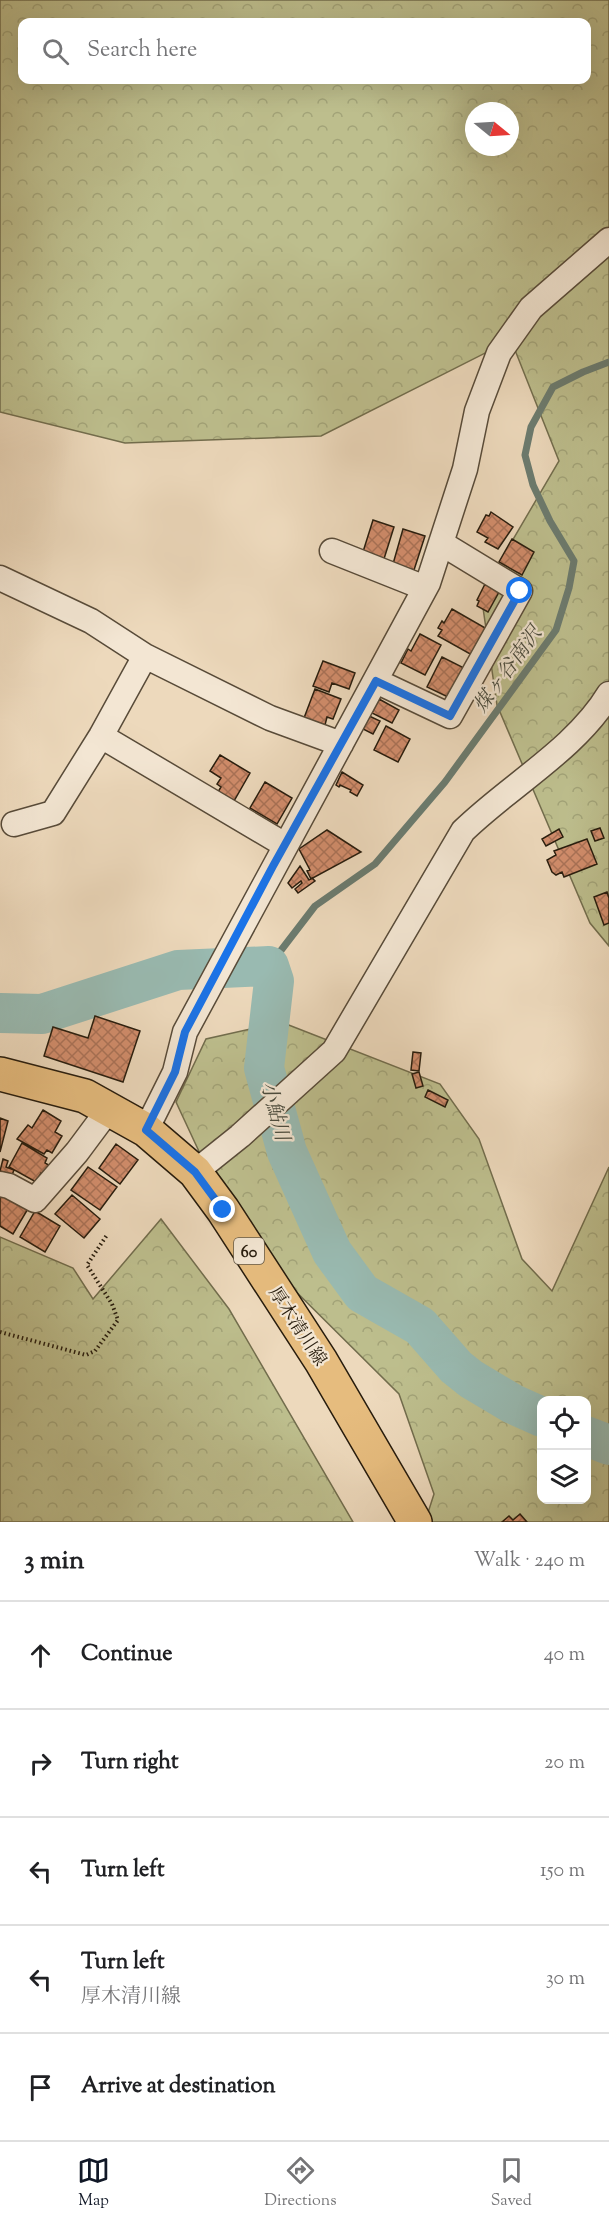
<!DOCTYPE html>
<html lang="en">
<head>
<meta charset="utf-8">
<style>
	body { margin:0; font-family:"Sorts Mill Goudy","Noto Serif JP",serif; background:#f6f6f6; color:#202124 }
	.controls { position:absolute; right:18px; bottom:18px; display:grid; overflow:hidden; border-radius:12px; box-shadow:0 6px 24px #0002 }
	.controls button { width:54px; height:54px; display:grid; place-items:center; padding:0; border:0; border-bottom:2px solid #e0e0e0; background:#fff; color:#202124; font:30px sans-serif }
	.compass { position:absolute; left:465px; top:102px; width:54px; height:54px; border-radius:50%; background:#fff; box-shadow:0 6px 24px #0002; rotate:108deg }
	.stop { position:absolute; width:18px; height:18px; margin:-14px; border:4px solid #1a73e8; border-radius:50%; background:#fff }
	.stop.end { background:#1a73e8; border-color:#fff; box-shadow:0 2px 6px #0008 }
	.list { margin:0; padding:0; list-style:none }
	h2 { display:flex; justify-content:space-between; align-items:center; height:78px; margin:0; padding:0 24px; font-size:26px }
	h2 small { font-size:20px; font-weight:400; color:#757577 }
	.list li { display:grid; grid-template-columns:39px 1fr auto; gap:18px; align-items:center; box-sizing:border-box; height:108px; padding:0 24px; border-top:2px solid #e0e0e0 }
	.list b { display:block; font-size:22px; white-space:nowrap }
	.list p { margin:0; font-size:20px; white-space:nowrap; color:#757577 }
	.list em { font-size:20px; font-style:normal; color:#757577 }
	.icon { flex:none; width:33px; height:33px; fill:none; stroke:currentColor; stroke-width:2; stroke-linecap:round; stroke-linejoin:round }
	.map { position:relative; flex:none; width:609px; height:1522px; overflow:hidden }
	.search { position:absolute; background:#fff; box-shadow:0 6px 24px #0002; left:18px; right:18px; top:18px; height:66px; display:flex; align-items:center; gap:15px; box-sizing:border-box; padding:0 21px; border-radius:12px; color:#757577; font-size:22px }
	.sheet { height:618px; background:#fff }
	nav { display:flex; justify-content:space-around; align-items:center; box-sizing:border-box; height:84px; border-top:2px solid #e0e0e0; background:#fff; font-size:16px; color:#757577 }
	nav a { display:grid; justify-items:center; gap:3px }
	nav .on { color:#111827 }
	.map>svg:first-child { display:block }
</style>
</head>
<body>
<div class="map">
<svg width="609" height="1522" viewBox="0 0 609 1522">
	<defs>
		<pattern id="forest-crowns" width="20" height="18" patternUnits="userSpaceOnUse" patternTransform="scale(1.5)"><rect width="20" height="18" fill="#bdbe8d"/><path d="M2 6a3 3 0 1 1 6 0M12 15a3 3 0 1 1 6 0" fill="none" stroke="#a2a378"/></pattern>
		<pattern id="building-cross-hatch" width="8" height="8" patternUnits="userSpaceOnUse" patternTransform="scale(1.5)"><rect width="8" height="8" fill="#d28d6c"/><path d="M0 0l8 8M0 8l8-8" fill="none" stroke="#aa7257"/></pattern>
	</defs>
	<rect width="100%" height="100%" fill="#edd9bc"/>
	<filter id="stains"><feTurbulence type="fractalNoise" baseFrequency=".00333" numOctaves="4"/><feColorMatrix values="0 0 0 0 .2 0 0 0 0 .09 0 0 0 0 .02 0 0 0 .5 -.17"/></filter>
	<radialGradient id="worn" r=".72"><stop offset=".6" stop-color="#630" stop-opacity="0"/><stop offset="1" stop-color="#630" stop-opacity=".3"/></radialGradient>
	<!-- forest -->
	<path fill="url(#forest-crowns)" stroke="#726d4d" stroke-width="1.5" fill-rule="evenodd" d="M0,0H609V946L590,923L497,705L481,594L559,461L511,340L321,436L125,443L0,412ZM22,22H586V80H22ZM474,111H510V147H474Z
		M281,1022L440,1084L479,1139L522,1259L552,1291L609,1167V1522H425L434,1494L399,1394L237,1233L176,1102L206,1039ZM542,1400H586V1500H542Z
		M161,1219L229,1309L353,1522H0V1237L73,1268L93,1299Z"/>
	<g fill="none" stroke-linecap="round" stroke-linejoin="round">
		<!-- stream -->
		<path stroke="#6b7b6f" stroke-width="7" d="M269,966L315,906L375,864L445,782L556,630L569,588L574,561L550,521L533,485L525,455L531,427L553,387L583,372L609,362"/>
		<!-- river -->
		<path stroke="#99bab1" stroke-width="40" d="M0,1013L42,1014L178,970L269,966L274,981L264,1068L287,1152L332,1252L362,1293L420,1326L456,1367L471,1379L513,1404L542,1417
			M586,1436L609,1445"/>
	</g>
	<!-- building -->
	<path fill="url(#building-cross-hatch)" stroke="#271c0d" stroke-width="1.5" d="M491,512L513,527L498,549L485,542L488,538L477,532L486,515L489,516Z
		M373,520L394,527L383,562L362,555Z
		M403,529L425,536L414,570L393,564Z
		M512,539L534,552L522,575L499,562Z
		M485,584L499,592L488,612L477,606L479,601L477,600Z
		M452,609L487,629L472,655L438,636L442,630L438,628L442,621L444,623Z
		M420,634L441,645L425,675L401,663L408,649L411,651Z
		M442,657L464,668L450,698L427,687Z
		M323,661L355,673L349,689L332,683L329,692L313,686Z
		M315,689L341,699L333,719L327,717L325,725L304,718Z
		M379,699L399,710L392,723L372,713Z
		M367,715L380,721L373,734L361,728Z
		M386,726L410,739L398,762L374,750Z
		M220,755L250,773L234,801L218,792L221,787L217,784L221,778L210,771Z
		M342,772L363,785L357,796L350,792L351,790L340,785L339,787L336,785Z
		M265,782L292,798L277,824L250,808Z
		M600,828L604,838L595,841L591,831Z
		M559,829L563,837L546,846L542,839Z
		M327,830L361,852L311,879L307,871L310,870L299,849Z
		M587,839L597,864L564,877L562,872L556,875L552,872L547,860L556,855L554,851Z
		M300,866L309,880L312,878L315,881L298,893L295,889L302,883L301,881L292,888L288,883Z
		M607,892L609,898V923L604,925L594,897Z
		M95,1016L140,1031L123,1082L44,1056L53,1027L88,1038Z
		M413,1052L421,1053L419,1071L411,1070Z
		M419,1072L423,1086L416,1088L412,1074Z
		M428,1090L448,1100L445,1107L425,1097Z
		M43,1110L61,1121L55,1132L62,1136L52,1153L47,1150L44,1154L17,1139L28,1125L32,1128Z
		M0,1118L8,1121L0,1152Z
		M22,1143L47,1158L45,1163L52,1167L46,1176L41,1173L36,1182L9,1167Z
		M116,1144L138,1160L120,1184L99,1168Z
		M3,1159L8,1161L6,1167L14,1170L12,1175L0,1171Z
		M88,1167L117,1187L100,1210L71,1190Z
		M0,1192L29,1207L13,1234L0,1226Z
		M72,1195L100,1219L84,1238L55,1214Z
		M35,1211L60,1226L45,1252L20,1237Z
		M520,1514L527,1522H502L509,1516L513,1520Z"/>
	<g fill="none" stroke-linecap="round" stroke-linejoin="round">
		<!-- minor casing -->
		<g stroke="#584b39" stroke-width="27">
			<path id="minor" d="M332,551L425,588
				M0,578L91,621L145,656L270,718L341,744
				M376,681L450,716L520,591L441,543
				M101,736L285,845
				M14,824L53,813L101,736L145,656
				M146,1130L175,1072L185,1032L428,583L465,469L477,411L499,353L531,308L609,240
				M195,1172L240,1136L334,1051L463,831C509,786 576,749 609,694
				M0,1184L9,1186L35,1200L77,1152L109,1109"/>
		</g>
		<!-- primary casing -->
		<g stroke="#271c0d" stroke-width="36">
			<path id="primary" d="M0,1074L85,1096L146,1130L195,1172L223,1210L321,1361L415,1522"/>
		</g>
		<!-- path -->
		<path stroke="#271c0d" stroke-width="4" stroke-dasharray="1.5 3" stroke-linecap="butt" d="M0,1332L86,1355L95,1351L118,1320L112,1304L87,1265L107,1235"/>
		<!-- minor -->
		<use href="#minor" stroke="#f3e6d3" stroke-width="24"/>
		<!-- primary -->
		<use href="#primary" stroke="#e6bc7e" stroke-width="33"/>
	</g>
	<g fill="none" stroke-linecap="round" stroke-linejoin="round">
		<!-- route -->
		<path stroke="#1a73e8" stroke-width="8" d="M223,1210L195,1172L146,1130L175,1072L185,1032L273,866L376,681L450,716L520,591"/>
	</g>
	<g text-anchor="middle" stroke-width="4.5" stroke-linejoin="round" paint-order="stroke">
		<!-- shield labels -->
		<rect fill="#f3e6d3" stroke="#645948" stroke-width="1.5" x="234" y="1238" width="30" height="26" rx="4.5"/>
		<g font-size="16" font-weight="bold" fill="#271c0d">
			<text x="249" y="1257">60</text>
		</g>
		<!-- street labels -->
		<g font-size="18" fill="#271c0d" stroke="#f3e6d3">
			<text transform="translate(298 1326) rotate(57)" y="6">厚木清川線</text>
		</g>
		<!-- water labels -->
		<g font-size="20" font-style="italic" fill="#494b3e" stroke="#f3e6d3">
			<text transform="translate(507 669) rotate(-54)" y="7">煤ヶ谷南沢</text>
			<text transform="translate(276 1111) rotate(75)" y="7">小鮎川</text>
		</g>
	</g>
	<rect width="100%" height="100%" filter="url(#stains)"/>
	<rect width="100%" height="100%" fill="url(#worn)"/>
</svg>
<div class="controls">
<button><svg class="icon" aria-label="locate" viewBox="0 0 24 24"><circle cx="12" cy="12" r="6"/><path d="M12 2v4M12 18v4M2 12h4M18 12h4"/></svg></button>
<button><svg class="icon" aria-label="layers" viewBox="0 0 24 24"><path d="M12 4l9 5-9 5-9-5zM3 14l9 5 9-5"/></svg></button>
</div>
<svg class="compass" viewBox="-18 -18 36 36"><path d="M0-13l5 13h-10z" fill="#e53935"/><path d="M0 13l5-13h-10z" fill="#757577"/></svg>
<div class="stop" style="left:520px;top:591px"></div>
<div class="stop end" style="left:223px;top:1210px"></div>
<div class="search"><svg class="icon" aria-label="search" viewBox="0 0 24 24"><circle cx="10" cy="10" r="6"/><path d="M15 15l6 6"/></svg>Search here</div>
</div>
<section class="sheet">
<h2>3 min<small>Walk · 240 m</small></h2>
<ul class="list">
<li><svg class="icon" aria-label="ahead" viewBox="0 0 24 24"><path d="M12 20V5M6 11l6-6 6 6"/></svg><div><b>Continue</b></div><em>40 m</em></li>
<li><svg class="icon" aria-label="right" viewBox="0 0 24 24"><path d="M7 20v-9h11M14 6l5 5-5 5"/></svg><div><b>Turn right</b></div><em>20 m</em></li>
<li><svg class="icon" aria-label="left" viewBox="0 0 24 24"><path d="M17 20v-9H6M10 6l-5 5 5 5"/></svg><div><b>Turn left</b></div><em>150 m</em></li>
<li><svg class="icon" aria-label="left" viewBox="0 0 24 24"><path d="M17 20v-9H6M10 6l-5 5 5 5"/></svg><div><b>Turn left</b><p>厚木清川線</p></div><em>30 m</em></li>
<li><svg class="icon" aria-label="arrive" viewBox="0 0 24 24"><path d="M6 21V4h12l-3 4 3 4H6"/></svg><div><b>Arrive at destination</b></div></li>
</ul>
</section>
<nav>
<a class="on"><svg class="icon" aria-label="map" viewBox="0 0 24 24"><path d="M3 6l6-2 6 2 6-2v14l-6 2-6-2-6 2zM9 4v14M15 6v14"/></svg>Map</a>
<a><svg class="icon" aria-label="directions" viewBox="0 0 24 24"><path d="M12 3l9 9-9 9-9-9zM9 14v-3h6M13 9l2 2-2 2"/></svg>Directions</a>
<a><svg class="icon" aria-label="saved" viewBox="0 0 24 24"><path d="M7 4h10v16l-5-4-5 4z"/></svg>Saved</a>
</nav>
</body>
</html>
